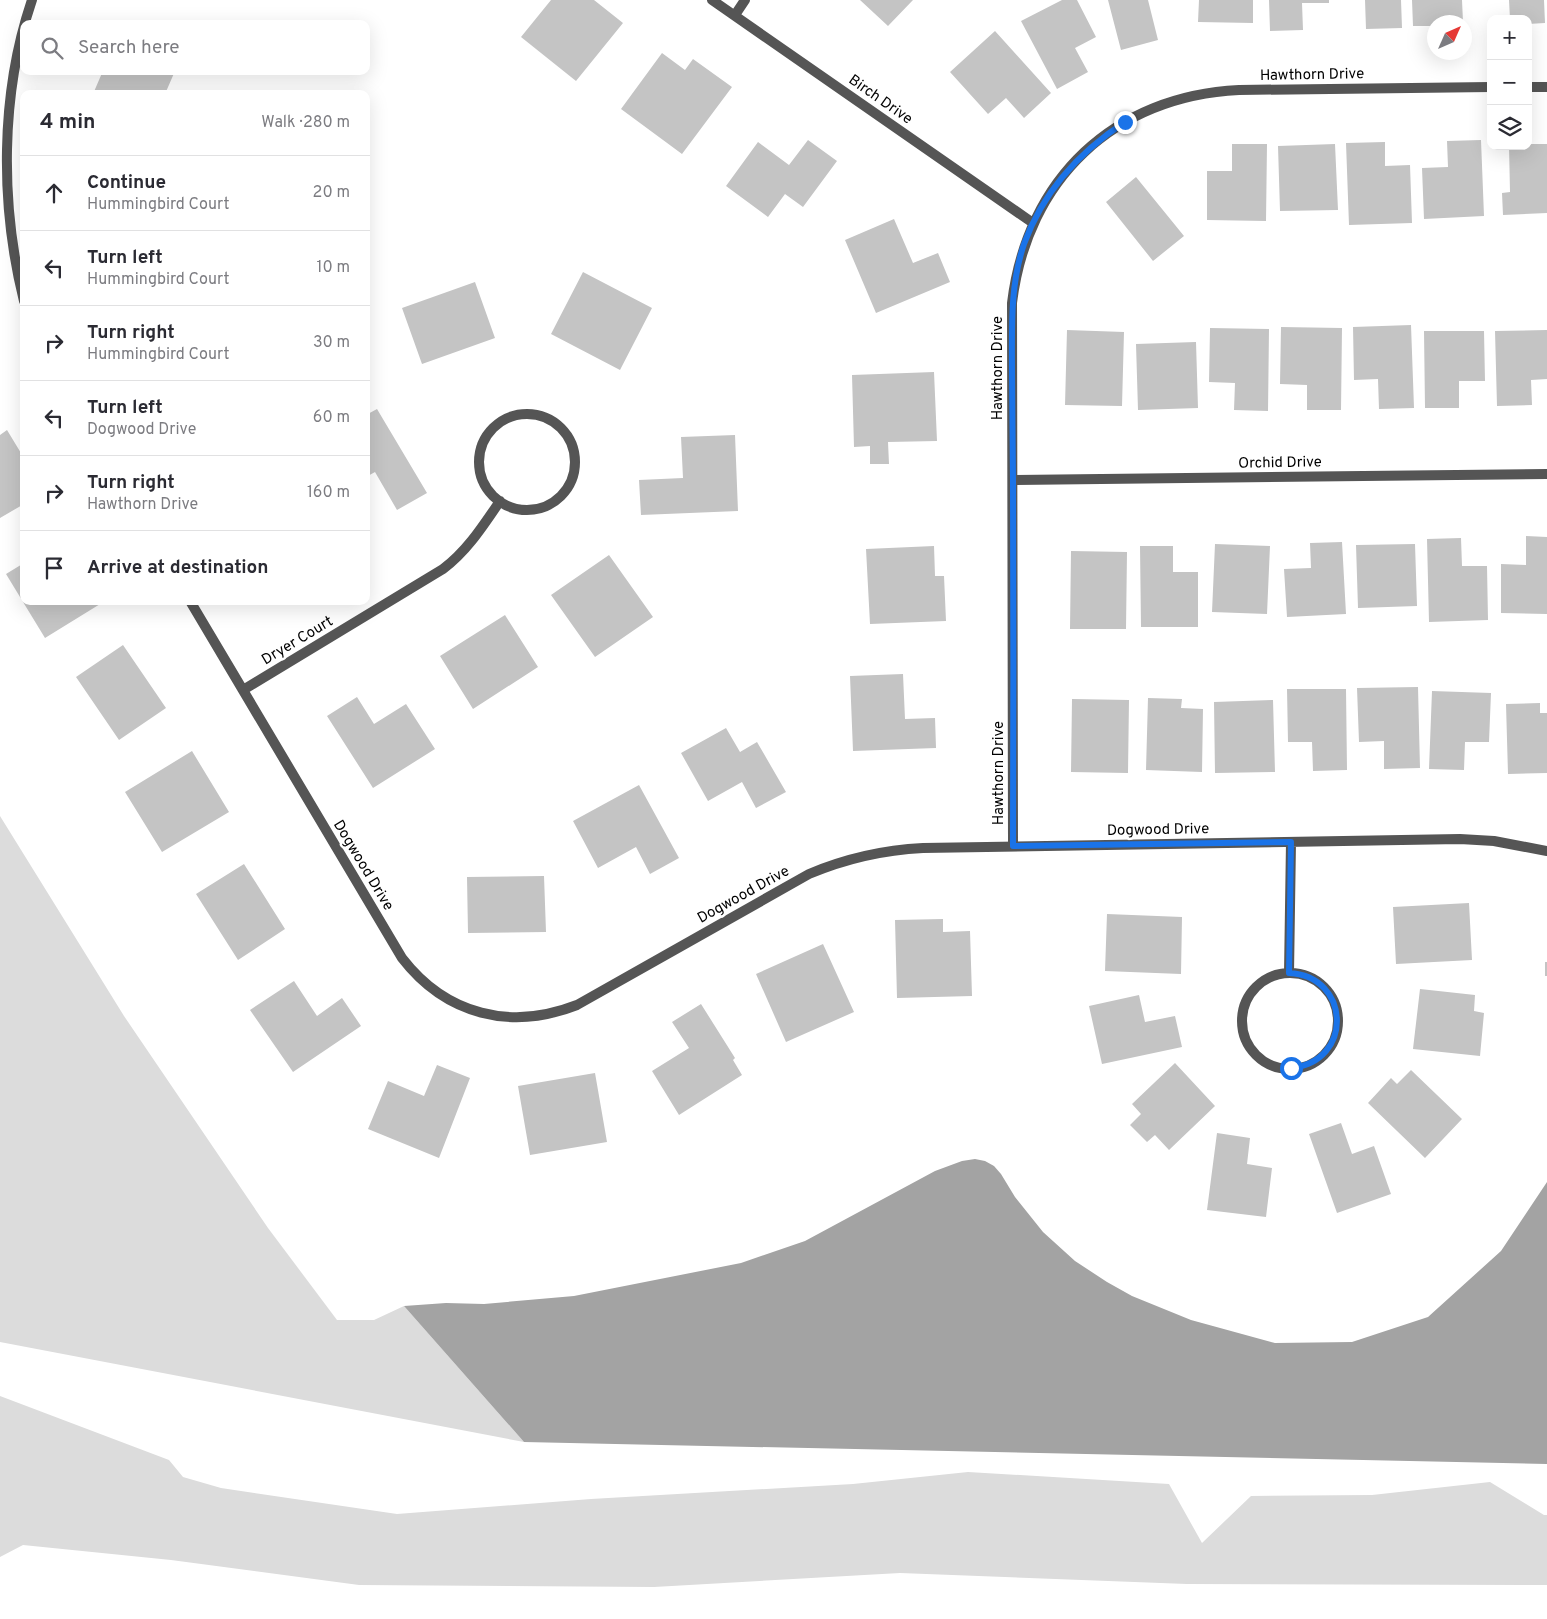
<!DOCTYPE html>
<html lang="en">
<head>
<meta charset="utf-8">
<style>
	body { margin:0; font-family:Overpass,sans-serif; background:#f2f2f3; color:#2b2b33 }
	.controls { position:absolute; right:15px; top:15px; display:grid; overflow:hidden; border-radius:10px; box-shadow:0 5px 20px #0002 }
	.controls button { width:45px; height:45px; display:grid; place-items:center; padding:0; border:0; border-bottom:1px solid #e1e1e2; background:#fff; color:#2b2b33; font:25px sans-serif }
	.compass { position:absolute; left:1427px; top:15px; width:45px; height:45px; border-radius:50%; background:#fff; box-shadow:0 5px 20px #0002; rotate:45deg }
	.stop { position:absolute; width:15px; height:15px; margin:-11px; border:4px solid #1a73e8; border-radius:50%; background:#fff }
	.stop.end { background:#1a73e8; border-color:#fff; box-shadow:0 1px 5px #0008 }
	.list { margin:0; padding:0; list-style:none }
	h2 { display:flex; justify-content:space-between; align-items:center; height:65px; margin:0; padding:0 20px; font-size:21px }
	h2 small { font-size:16px; font-weight:400; color:#7c7c81 }
	.list li { display:grid; grid-template-columns:32px 1fr auto; gap:15px; align-items:center; box-sizing:border-box; height:75px; padding:0 20px; border-top:1px solid #e1e1e2 }
	.list b { display:block; font-size:19px; white-space:nowrap }
	.list p { margin:0; font-size:16px; white-space:nowrap; color:#7c7c81 }
	.list em { font-size:16px; font-style:normal; color:#7c7c81 }
	.icon { flex:none; width:28px; height:28px; fill:none; stroke:currentColor; stroke-width:2; stroke-linecap:round; stroke-linejoin:round }
	.map { position:relative; flex:none; width:1547px; height:1619px; overflow:hidden }
	.search { position:absolute; background:#fff; box-shadow:0 5px 20px #0002; left:20px; top:20px; width:350px; height:55px; display:flex; align-items:center; gap:12px; box-sizing:border-box; padding:0 18px; border-radius:10px; color:#7c7c81; font-size:19px }
	.panel { position:absolute; background:#fff; box-shadow:0 5px 20px #0002; left:20px; top:90px; width:350px; height:515px; border-radius:10px }
	.map>svg:first-child { display:block }
</style>
</head>
<body>
<div class="map">
<svg width="1547" height="1619" viewBox="0 0 1547 1619">
	<rect width="100%" height="100%" fill="#fff"/>
	<!-- green -->
	<path fill="#dcdcdc" d="M0,816L124,1016L268,1228L337,1320H374L404,1306L524,1442L0,1342Z
		M0,1396L169,1460L183,1477L221,1488L397,1514L591,1499L853,1484L968,1472L1169,1484L1202,1543L1251,1496L1372,1495L1490,1482L1544,1515H1547V1585L1187,1584L900,1573L654,1587L359,1585L171,1560L23,1545L0,1557Z"/>
	<!-- water -->
	<path fill="#a3a3a3" d="M975,1159L985,1161L994,1166L1001,1174L1015,1197L1043,1232L1075,1261L1107,1282L1132,1296L1191,1320L1275,1343L1352,1342L1428,1317L1501,1251L1547,1182V1464L524,1442L404,1306L446,1303L484,1304L574,1296L741,1263L805,1241L935,1171L962,1161Z"/>
	<!-- building -->
	<path fill="#c4c4c4" d="M551,0H594L623,23L576,81L521,37Z
		M860,0H913L888,26Z
		M1062,0H1077L1096,37L1075,48L1088,72L1057,89L1021,21Z
		M1108,0H1148L1158,40L1121,50Z
		M1199,0H1253V23L1198,22Z
		M1269,0H1329V3H1302L1303,30L1270,31Z
		M1365,0H1401L1402,28L1366,29Z
		M1412,0H1462L1463,22H1434V26H1413Z
		M1509,0H1544L1545,23L1528,24V19H1510Z
		M995,31L1051,93L1024,118L1006,98L988,114L950,72Z
		M662,53L685,70L693,59L732,87L682,154L621,109Z
		M98,71H175L165,94H93L102,73Z
		M808,140L837,161L803,207L785,194L768,217L726,186L758,142L789,165Z
		M1481,140L1484,216L1424,219L1422,168L1448,167L1447,141Z
		M1385,142V166L1410,165L1412,223L1349,225L1346,143Z
		M1232,144H1267L1266,221L1207,220V171H1232Z
		M1335,144L1338,210L1280,211L1278,146Z
		M1528,144H1547V213L1503,215L1502,193L1510,192L1509,146H1528Z
		M1136,177L1184,236L1153,261L1106,202Z
		M894,219L913,263L938,253L950,282L876,313L845,240Z
		M583,272L652,308L620,370L551,334Z
		M475,282L495,338L422,364L402,308Z
		M1411,325L1414,408L1379,409L1378,379L1354,380L1353,327Z
		M1281,327L1342,328L1341,410H1307V385L1280,384Z
		M1210,328L1269,329L1268,411L1234,410L1235,383L1209,382Z
		M1067,330L1124,332L1122,406L1065,405Z
		M1547,330V379L1531,380L1532,405L1497,406L1495,331Z
		M1424,331H1484L1485,381H1459V408H1425Z
		M1196,342L1198,408L1138,410L1136,344Z
		M934,372L937,441L888,442L889,464H870V446L854,447L852,375Z
		M377,409L427,493L397,510L375,472L366,477V415Z
		M7,430L24,458V504L0,518V435Z
		M735,435L738,511L641,515L639,480L683,478L681,437Z
		M1526,536L1547,537V614L1501,613V564L1526,565Z
		M1461,538L1462,566H1487L1488,620L1429,622L1427,539Z
		M1342,542L1346,614L1287,617L1284,569L1311,568L1310,543Z
		M1215,544L1270,546L1267,614L1212,612Z
		M1415,544L1417,606L1358,608L1356,545Z
		M934,546L935,576H944L946,621L870,624L866,549Z
		M1140,546H1173V572H1198V627H1141Z
		M1071,551L1127,552L1126,629H1070Z
		M609,555L653,617L595,657L551,595Z
		M24,563V601H105L45,638L6,574Z
		M505,615L538,667L473,709L440,656Z
		M123,645L166,708L119,740L76,677Z
		M903,674L905,719L935,718L936,748L853,751L850,676Z
		M1418,687L1420,768L1384,769V741L1359,742L1357,688Z
		M1287,689H1346L1347,770L1313,771L1312,742H1288Z
		M1432,691L1491,693L1489,742H1465L1464,770L1429,769Z
		M357,697L374,724L406,704L435,749L373,788L327,716Z
		M1148,698L1182,699L1181,708L1203,709L1202,772L1146,770Z
		M1072,699L1129,700L1128,773L1071,772Z
		M1273,700L1275,772L1215,773L1214,702Z
		M1540,703V713H1547V773L1508,774L1506,704Z
		M726,728L740,752L757,742L786,792L756,808L742,782L708,801L681,753Z
		M192,751L229,812L162,852L125,792Z
		M639,785L679,858L650,874L636,847L598,868L573,821Z
		M244,864L285,929L238,960L196,894Z
		M544,876L546,932L468,933L467,877Z
		M1469,903L1472,960L1396,964L1393,907Z
		M1107,914L1182,917L1181,974L1105,971Z
		M943,919V932L970,931L972,996L897,998L895,920Z
		M823,944L854,1012L786,1042L756,974Z
		M1545,962H1547V976H1545Z
		M294,981L317,1016L342,998L361,1026L293,1072L250,1010Z
		M1420,989L1475,995L1474,1011L1484,1013L1480,1056L1413,1049Z
		M1139,995L1145,1022L1175,1016L1182,1047L1102,1064L1089,1006Z
		M701,1004L735,1058L733,1060L742,1075L679,1115L652,1071L689,1048L672,1022Z
		M1175,1063L1215,1106L1169,1150L1155,1135L1147,1142L1130,1125L1141,1114L1132,1104Z
		M437,1065L470,1078L439,1158L368,1129L388,1081L424,1096Z
		M1411,1070L1462,1119L1425,1158L1368,1103L1391,1078L1397,1084Z
		M595,1073L607,1142L530,1155L518,1086Z
		M1341,1123L1352,1154L1374,1146L1391,1194L1337,1213L1309,1134Z
		M1217,1133L1250,1138L1247,1164L1272,1168L1266,1217L1207,1210Z"/>
	<g fill="none" stroke-linecap="round" stroke-linejoin="round">
		<!-- street -->
		<path stroke="#555" stroke-width="10" d="M712,0L1033,223
			M735,15L745,0
			M1528,87H1547
			M24,301C0,205 0,94 32,0
			M479 462a48 48 0 1 1 96 0a48 48 0 1 1-96 0Z
			M1013,480L1547,474
			M190,601L402,958C446,1015 511,1031 577,1005L809,874C847,858 883,850 923,848L1460,839L1494,841L1547,851
			M243,690L443,569C467,551 483,526 500,501
			M1013,846L1012,303C1027,179 1114,96 1239,90L1491,87
			M1289,973L1291,842
			M1242 1021a48 48 0 1 1 96 0a48 48 0 1 1-96 0Z"/>
	</g>
	<g fill="none" stroke-linecap="round" stroke-linejoin="round">
		<!-- route -->
		<path stroke="#1a73e8" stroke-width="6" d="M1125,122C1079,152 1043,192 1024,244C1010,285 1012,327 1012,370C1012,407 1013,444 1013,481C1014,603 1013,724 1013,846L1291,842L1289,973C1351,976 1354,1062 1291,1068"/>
	</g>
	<g text-anchor="middle" stroke-width="5" stroke-linejoin="round" paint-order="stroke">
		<!-- street labels -->
		<g font-size="15" fill="#000" stroke="#fff">
			<text transform="translate(1312 74) rotate(-1)" y="5">Hawthorn Drive</text>
			<text transform="translate(881 99) rotate(35)" y="5">Birch Drive</text>
			<text transform="translate(997 368) rotate(-90)" y="5">Hawthorn Drive</text>
			<text transform="translate(1280 462) rotate(-1)" y="5">Orchid Drive</text>
			<text transform="translate(297 640) rotate(-31)" y="5">Dryer Court</text>
			<text transform="translate(998 773) rotate(-90)" y="5">Hawthorn Drive</text>
			<text transform="translate(1158 829) rotate(-1)" y="5">Dogwood Drive</text>
			<text transform="translate(364 865) rotate(59)" y="5">Dogwood Drive</text>
			<text transform="translate(743 894) rotate(-29)" y="5">Dogwood Drive</text>
		</g>
	</g>
</svg>
<div class="controls">
<button>+</button>
<button>−</button>
<button><svg class="icon" aria-label="layers" viewBox="0 0 24 24"><path d="M12 4l9 5-9 5-9-5zM3 14l9 5 9-5"/></svg></button>
</div>
<svg class="compass" viewBox="-18 -18 36 36"><path d="M0-13l5 13h-10z" fill="#e53935"/><path d="M0 13l5-13h-10z" fill="#7c7c81"/></svg>
<div class="stop" style="left:1291px;top:1068px"></div>
<div class="stop end" style="left:1125px;top:122px"></div>
<div class="search"><svg class="icon" aria-label="search" viewBox="0 0 24 24"><circle cx="10" cy="10" r="6"/><path d="M15 15l6 6"/></svg>Search here</div>
<section class="panel">
<h2>4 min<small>Walk · 280 m</small></h2>
<ul class="list">
<li><svg class="icon" aria-label="ahead" viewBox="0 0 24 24"><path d="M12 20V5M6 11l6-6 6 6"/></svg><div><b>Continue</b><p>Hummingbird Court</p></div><em>20 m</em></li>
<li><svg class="icon" aria-label="left" viewBox="0 0 24 24"><path d="M17 20v-9H6M10 6l-5 5 5 5"/></svg><div><b>Turn left</b><p>Hummingbird Court</p></div><em>10 m</em></li>
<li><svg class="icon" aria-label="right" viewBox="0 0 24 24"><path d="M7 20v-9h11M14 6l5 5-5 5"/></svg><div><b>Turn right</b><p>Hummingbird Court</p></div><em>30 m</em></li>
<li><svg class="icon" aria-label="left" viewBox="0 0 24 24"><path d="M17 20v-9H6M10 6l-5 5 5 5"/></svg><div><b>Turn left</b><p>Dogwood Drive</p></div><em>60 m</em></li>
<li><svg class="icon" aria-label="right" viewBox="0 0 24 24"><path d="M7 20v-9h11M14 6l5 5-5 5"/></svg><div><b>Turn right</b><p>Hawthorn Drive</p></div><em>160 m</em></li>
<li><svg class="icon" aria-label="arrive" viewBox="0 0 24 24"><path d="M6 21V4h12l-3 4 3 4H6"/></svg><div><b>Arrive at destination</b></div></li>
</ul>
</section>
</div>
</body>
</html>
